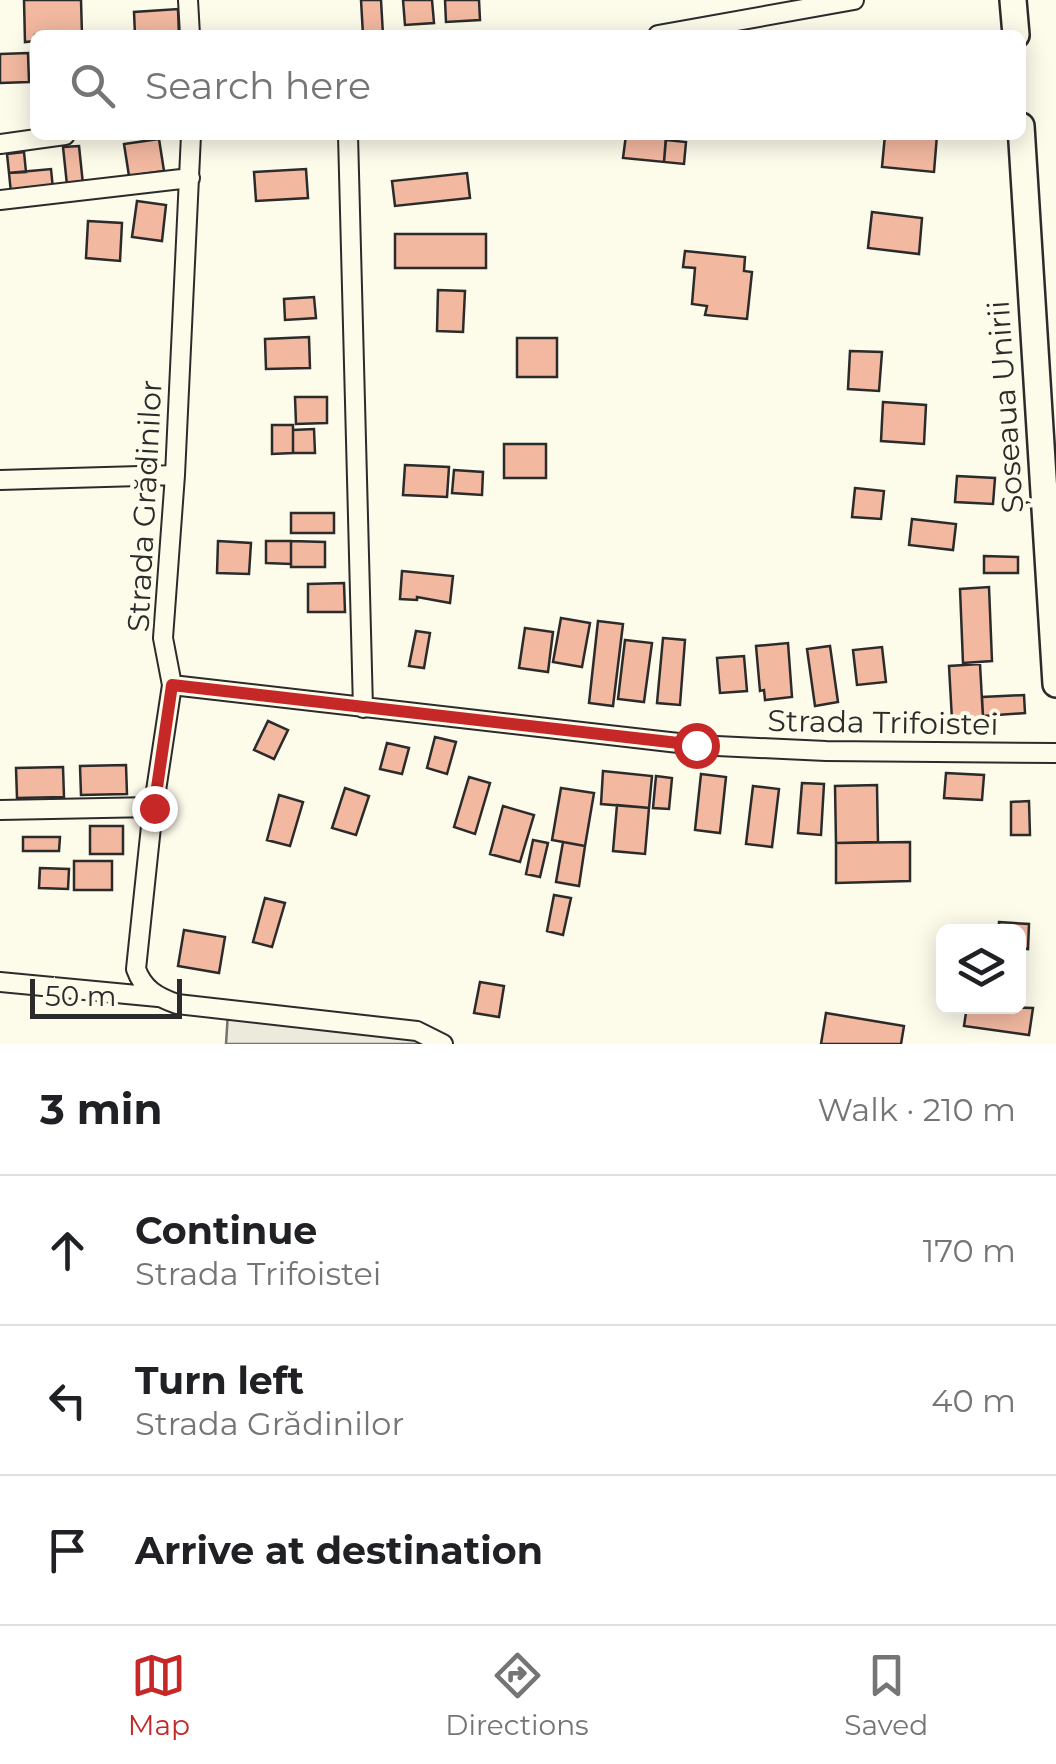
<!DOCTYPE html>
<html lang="en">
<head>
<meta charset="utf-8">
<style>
	body { margin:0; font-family:Montserrat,sans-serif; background:#f2f2f2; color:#202124 }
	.controls { position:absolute; right:30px; bottom:30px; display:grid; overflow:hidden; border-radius:15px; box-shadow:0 5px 25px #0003 }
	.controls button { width:90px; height:90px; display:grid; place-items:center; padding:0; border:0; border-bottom:2px solid #e0e0e0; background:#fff; color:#202124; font:50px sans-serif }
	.scale { position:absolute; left:30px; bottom:25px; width:152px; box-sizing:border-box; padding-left:10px; border:5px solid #2b2b2b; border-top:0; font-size:28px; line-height:35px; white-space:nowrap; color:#2b2b2b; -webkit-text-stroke:8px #fdfbea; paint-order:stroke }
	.stop { position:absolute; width:30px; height:30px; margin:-22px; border:8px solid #c62828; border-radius:50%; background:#fff }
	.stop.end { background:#c62828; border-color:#fff; box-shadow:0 2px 10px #0008 }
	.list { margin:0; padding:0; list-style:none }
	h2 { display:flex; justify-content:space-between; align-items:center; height:130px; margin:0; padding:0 40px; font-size:42px }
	h2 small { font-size:32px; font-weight:400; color:#757577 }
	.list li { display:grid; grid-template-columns:65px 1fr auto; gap:30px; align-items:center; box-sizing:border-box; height:150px; padding:0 40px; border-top:2px solid #e0e0e0 }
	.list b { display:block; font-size:38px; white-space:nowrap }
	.list p { margin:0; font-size:32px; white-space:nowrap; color:#757577 }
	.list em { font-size:32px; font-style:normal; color:#757577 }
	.icon { flex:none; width:55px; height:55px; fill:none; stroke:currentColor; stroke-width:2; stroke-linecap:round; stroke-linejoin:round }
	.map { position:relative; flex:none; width:1056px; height:1044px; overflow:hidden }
	.search { position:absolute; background:#fff; box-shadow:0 5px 25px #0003; left:30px; right:30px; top:30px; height:110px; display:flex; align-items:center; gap:25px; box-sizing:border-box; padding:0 35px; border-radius:15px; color:#757577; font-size:38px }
	.sheet { height:580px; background:#fff }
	nav { display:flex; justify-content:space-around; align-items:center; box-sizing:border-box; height:140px; border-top:2px solid #e0e0e0; background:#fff; font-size:28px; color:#757577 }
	nav a { display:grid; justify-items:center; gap:5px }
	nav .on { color:#c62828 }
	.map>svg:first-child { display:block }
</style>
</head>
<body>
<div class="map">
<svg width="1056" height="1044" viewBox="0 0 1056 1044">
	<rect width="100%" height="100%" fill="#fdfbea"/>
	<!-- green -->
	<path fill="#ecebdb" stroke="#74746e" stroke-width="2.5" d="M228,1012L429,1041L431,1044H226Z"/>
	<!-- building -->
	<path fill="#f2b8a0" stroke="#2b2b2b" stroke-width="2.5" d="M24,0H81L82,35H35V41L25,42Z
		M361,0H381L383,35H363Z
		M403,0H432L434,23L405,25Z
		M445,0H479L480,20L446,22Z
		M178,9L179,35H135L134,12Z
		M28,53L29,82L0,83V54Z
		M626,135H666L664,162L623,158Z
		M885,135H937L934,172L882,167Z
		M159,139L164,171L129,176L124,144Z
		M666,140L686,142L684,164L664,162Z
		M79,146L83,184L67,185L63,147Z
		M24,152L26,172L9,173L7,154Z
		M51,169L53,189L11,193L9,173Z
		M306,169L308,198L256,201L254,172Z
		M467,173L470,198L395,206L392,181Z
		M137,201L166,205L162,241L132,237Z
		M872,212L922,218L919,254L868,248Z
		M88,221L122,223L120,261L86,258Z
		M395,234H486V268H395Z
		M685,251L745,257L744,271L752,272L747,319L705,315L707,306L692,304L695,268L683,267Z
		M438,290L465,291L463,332L437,331Z
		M314,297L316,318L285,320L284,299Z
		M309,337L310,368L266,369L265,339Z
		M517,338H557V377H517Z
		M850,351L882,352L879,391L848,389Z
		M295,397H327V423L296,424Z
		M883,402L926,405L924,444L881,441Z
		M272,425H293V453L272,454Z
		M314,429L315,453H293V430Z
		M504,444H546V478H504Z
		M405,465L449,467L447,497L403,495Z
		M454,470L483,472L482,495L452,493Z
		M957,476L995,478L993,504L955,502Z
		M855,488L884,491L881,519L852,517Z
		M291,513H334V533H291Z
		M912,519L956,524L953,550L909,545Z
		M218,541L251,543L249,574L217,573Z
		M266,541H291V564L266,563Z
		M291,541L325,542V567H291Z
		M984,556L1018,557V573H984Z
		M402,571L453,576L450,603L417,597V600L400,599Z
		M344,583L345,612H308V584Z
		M989,587L992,661L963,663L960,589Z
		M561,618L590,623L582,667L553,662Z
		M598,621L623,624L613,706L589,703Z
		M525,628L553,632L548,672L519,668Z
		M416,631L430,633L424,668L409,666Z
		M663,638L685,640L680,705L657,703Z
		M625,640L652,643L644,702L618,699Z
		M788,643L792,697L765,700L764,690L760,691L756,646Z
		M830,646L838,702L815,706L807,649Z
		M882,647L886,682L857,685L853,650Z
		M744,656L747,691L720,693L717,658Z
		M980,664L983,718L952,720L949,666Z
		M1024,695L1025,713L983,716L982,697Z
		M268,721L288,730L274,759L254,750Z
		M435,737L456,742L447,774L427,768Z
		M387,743L409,748L402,774L380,769Z
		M126,765L127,794L81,795L80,766Z
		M63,767L64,797L17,798L16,768Z
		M603,771L652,776L649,808L601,804Z
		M946,773L984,775L982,800L944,798Z
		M701,774L726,777L720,833L695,830Z
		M656,776L672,778L669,809L653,808Z
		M469,777L490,783L475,834L454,827Z
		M802,783L824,784L821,835L798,833Z
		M877,785L878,842L836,843L835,786Z
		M753,786L779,789L772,847L746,844Z
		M345,788L369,796L356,835L332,828Z
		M561,788L594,793L585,846L552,840Z
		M279,795L303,802L290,846L267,840Z
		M1029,801L1030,835H1011V802Z
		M617,805L649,808L645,854L613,851Z
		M503,806L534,815L520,862L490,854Z
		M90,826H123V854H90Z
		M23,837H60L59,851H23Z
		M533,840L548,843L540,877L526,874Z
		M563,842L585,846L579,886L556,882Z
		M910,842V881L836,883V843Z
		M74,861H112V890H74Z
		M40,868L69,869L68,889L39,888Z
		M554,895L571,898L563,935L547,931Z
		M265,898L285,903L272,947L253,942Z
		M999,922L1029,924L1028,949L1018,948V932H999Z
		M184,930L225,937L219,973L178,966Z
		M480,982L504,986L499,1017L474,1013Z
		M967,1006L1033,1008L1029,1035L964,1026Z
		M826,1013L904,1026L901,1044H821Z"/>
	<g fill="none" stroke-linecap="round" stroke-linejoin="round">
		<!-- street casing -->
		<g stroke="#2b2b2b" stroke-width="22">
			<path id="street" d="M188,0L190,35
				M658,35L854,0
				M191,135L175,475L163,638L172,685L152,817L136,969C143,989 157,997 177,1004L417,1031L443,1044
				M348,135L363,708
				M0,144L65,135
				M0,200L190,178
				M0,480L175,475
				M172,685L696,745L826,751L1056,753
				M0,810L154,807
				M0,982L158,997"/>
		</g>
		<!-- secondary casing -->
		<g stroke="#2b2b2b" stroke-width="30">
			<path id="secondary" d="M1013,0L1016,35
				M1021,126L1056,684"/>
		</g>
		<!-- street -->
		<use href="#street" stroke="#fdfbea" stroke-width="18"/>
		<!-- secondary -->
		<use href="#secondary" stroke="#fdfbea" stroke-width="25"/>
	</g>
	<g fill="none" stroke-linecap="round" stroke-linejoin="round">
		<!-- route -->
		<path stroke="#c62828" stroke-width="12" d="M154,808L172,685L696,745"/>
	</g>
	<g text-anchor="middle" stroke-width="8" stroke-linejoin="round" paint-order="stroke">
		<!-- street labels -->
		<g font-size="30" fill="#2b2b2b" stroke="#fdfbea">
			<text transform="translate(1006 407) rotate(-94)" y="10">Șoseaua Unirii</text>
			<text transform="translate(145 506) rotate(-87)" y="10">Strada Grădinilor</text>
			<text transform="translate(883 723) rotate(1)" y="10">Strada Trifoistei</text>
		</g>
	</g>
</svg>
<div class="controls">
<button><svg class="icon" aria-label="layers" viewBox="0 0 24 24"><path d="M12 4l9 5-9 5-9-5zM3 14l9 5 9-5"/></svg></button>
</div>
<div class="scale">50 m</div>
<div class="stop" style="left:696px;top:745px"></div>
<div class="stop end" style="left:154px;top:808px"></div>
<div class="search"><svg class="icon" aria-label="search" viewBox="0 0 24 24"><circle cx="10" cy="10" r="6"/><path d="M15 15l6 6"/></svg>Search here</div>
</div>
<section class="sheet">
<h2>3 min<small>Walk · 210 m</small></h2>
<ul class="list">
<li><svg class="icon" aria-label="ahead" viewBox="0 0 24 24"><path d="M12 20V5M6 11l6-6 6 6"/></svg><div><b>Continue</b><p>Strada Trifoistei</p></div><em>170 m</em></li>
<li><svg class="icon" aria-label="left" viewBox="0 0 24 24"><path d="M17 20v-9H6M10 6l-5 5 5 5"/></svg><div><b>Turn left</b><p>Strada Grădinilor</p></div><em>40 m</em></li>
<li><svg class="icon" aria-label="arrive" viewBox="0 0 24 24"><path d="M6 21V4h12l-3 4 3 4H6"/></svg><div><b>Arrive at destination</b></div></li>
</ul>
</section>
<nav>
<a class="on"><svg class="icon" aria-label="map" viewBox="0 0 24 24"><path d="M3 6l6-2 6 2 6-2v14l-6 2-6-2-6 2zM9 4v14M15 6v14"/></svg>Map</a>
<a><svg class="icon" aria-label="directions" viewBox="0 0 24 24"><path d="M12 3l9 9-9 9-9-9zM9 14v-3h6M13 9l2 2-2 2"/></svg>Directions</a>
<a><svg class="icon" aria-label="saved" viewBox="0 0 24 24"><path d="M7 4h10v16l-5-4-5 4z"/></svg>Saved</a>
</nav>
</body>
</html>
